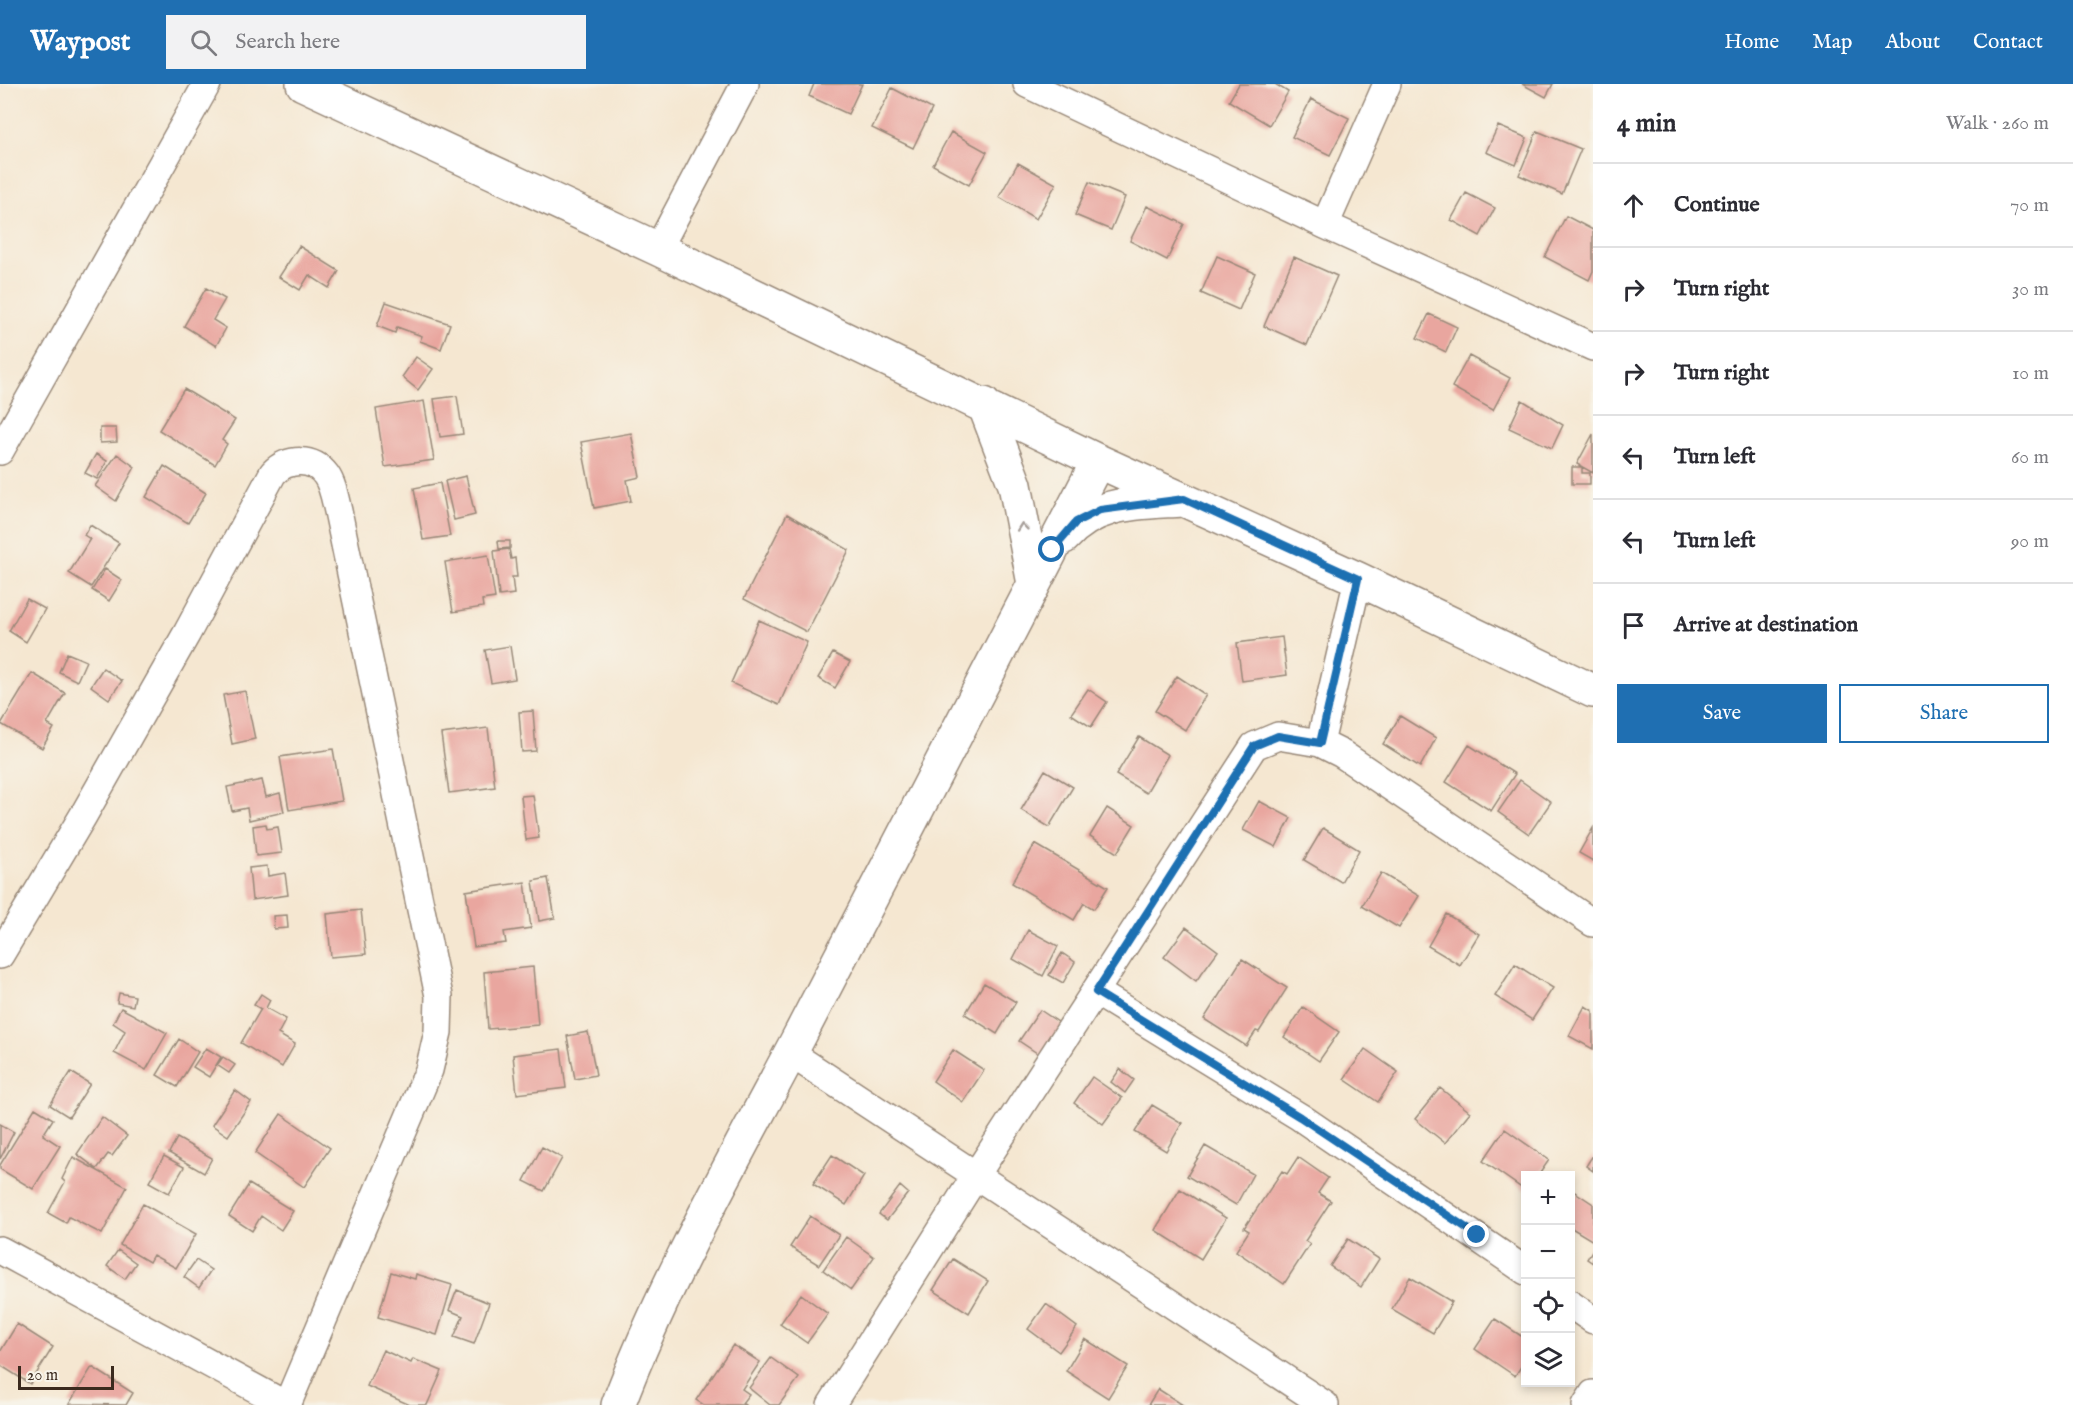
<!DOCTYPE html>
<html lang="en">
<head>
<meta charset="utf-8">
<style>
	body { margin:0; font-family:"IM FELL English",serif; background:#f2f2f3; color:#2b2b33 }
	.controls { position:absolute; right:18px; bottom:18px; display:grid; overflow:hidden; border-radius:0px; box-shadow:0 3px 9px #0003 }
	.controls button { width:54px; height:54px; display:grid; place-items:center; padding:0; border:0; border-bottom:2px solid #e1e1e2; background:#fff; color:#2b2b33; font:30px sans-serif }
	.scale { position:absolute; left:18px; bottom:15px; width:96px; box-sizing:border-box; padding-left:6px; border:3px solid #3b2a1e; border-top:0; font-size:16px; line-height:21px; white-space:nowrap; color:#3b2a1e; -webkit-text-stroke:4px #f7f3e8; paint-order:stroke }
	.stop { position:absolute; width:18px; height:18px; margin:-14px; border:4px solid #1f6fb2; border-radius:50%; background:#fff }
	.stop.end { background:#1f6fb2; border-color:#fff; box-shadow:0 2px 6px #0008 }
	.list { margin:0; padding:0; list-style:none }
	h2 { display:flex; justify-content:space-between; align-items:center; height:78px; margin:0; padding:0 24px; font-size:26px }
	h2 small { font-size:20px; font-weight:400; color:#7c7c81 }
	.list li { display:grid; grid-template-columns:39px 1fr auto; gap:18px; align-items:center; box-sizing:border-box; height:84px; padding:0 24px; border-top:2px solid #e1e1e2 }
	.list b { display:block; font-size:22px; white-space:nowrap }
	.list em { font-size:20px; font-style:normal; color:#7c7c81 }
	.actions { display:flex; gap:12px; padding:18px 24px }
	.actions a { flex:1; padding:14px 0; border:2px solid #1f6fb2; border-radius:0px; text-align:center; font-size:21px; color:#1f6fb2 }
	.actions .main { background:#1f6fb2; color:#fff }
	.icon { flex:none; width:33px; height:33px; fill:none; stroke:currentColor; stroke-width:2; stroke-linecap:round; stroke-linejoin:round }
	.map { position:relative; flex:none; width:1593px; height:1321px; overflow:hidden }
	header { display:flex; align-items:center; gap:36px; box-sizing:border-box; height:84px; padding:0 30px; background:#1f6fb2; color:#fff }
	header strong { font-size:28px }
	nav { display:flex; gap:33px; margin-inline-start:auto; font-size:21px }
	.search { width:420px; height:54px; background:#f2f2f3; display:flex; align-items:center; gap:15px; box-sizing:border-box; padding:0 21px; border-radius:0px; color:#7c7c81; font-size:22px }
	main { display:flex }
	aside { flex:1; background:#fff }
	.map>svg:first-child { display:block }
</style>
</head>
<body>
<header>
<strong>Waypost</strong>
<div class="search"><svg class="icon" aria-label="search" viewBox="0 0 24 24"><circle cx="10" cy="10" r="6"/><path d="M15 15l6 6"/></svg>Search here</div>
<nav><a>Home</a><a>Map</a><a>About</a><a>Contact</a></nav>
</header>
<main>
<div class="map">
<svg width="1593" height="1321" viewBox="0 0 1593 1321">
	<rect width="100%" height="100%" fill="#f7f3e8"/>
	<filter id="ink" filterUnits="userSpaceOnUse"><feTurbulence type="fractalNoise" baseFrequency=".0167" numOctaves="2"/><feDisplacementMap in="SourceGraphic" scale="12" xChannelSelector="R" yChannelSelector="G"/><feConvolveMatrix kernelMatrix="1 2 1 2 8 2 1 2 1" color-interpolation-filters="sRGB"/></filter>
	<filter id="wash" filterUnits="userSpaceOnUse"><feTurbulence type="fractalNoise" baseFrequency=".008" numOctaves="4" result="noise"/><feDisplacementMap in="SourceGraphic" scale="24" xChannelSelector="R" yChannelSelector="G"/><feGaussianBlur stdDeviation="1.35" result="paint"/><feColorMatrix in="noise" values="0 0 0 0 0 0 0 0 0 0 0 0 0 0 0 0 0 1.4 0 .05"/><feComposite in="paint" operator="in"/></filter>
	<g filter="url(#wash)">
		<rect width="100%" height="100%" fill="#f5e7d1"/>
		<g id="blocks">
			<!-- building -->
			<path fill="#e9a69f" d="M814,0H862L848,30L809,12Z
				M1239,0H1275L1288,8L1269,41L1229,17Z
				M1522,0H1553L1546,13Z
				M892,4L932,25L913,64L872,44Z
				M1311,15L1349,34L1330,71L1292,53Z
				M1498,42L1527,54L1516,81L1486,68Z
				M1537,47L1581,65L1562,110L1519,91Z
				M951,48L987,68L969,101L933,81Z
				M1018,79L1056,100L1036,135L999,113Z
				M1089,98L1125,113L1111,146L1075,131Z
				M1466,109L1495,124L1480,152L1451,136Z
				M1147,122L1184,140L1167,176L1130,157Z
				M1566,132L1593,146V187L1589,196L1545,173Z
				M299,162L339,187L329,204L309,191L300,206L279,193Z
				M1217,172L1255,189L1239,226L1201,209Z
				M1294,173L1337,192L1307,261L1264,242Z
				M206,204L225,215L213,236L226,244L216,262L184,242Z
				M386,218L450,240L441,265L420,257L422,252L397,243L395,249L377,242Z
				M1429,230L1457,243L1446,268L1417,254Z
				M1469,272L1510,294L1493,326L1452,303Z
				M416,273L433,285L418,306L402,293Z
				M184,305L235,336L222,356L227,360L215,381L159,346Z
				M457,312L463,350L440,353L434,315Z
				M1522,316L1563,341L1552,364L1509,344Z
				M424,317L434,376L385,383L376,325Z
				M100,344H116L117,358L100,359Z
				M631,349L640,393L627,396L631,417L594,424L581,358Z
				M1593,350V389L1577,380Z
				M96,370L107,377L97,395L85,389Z
				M117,370L135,383L116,417L95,402Z
				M164,382L206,409L188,439L146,413Z
				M1572,383H1582V389H1590V400H1572Z
				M466,392L475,431L454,436L445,397Z
				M440,399L450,452L423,456L414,404Z
				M787,430L849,466L807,548L744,515Z
				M90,441L119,459L91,503L69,489L90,455L84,451Z
				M498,457H510V464L499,465Z
				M509,465L511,475L515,474L517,493H512L514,510L499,512L494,467Z
				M488,471L495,514L482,516L483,523L453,528L445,478Z
				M105,485L122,496L109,517L92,506Z
				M27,515L45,525L26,558L9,547Z
				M759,536L807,558L779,621L731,599Z
				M1282,553L1287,591L1242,597L1237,559Z
				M510,562L515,595L491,599L485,566Z
				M67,569L86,577L77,597L59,588Z
				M833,569L850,578L835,604L818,594Z
				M103,584L122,597L109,615L91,602Z
				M32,589L65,609L47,640L54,644L42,664L1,640Z
				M1177,592L1206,611L1185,646L1155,627Z
				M1088,605L1107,618L1091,643L1071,630Z
				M245,607L255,655L232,660L223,611Z
				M533,627L536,667L522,668L519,628Z
				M1400,632L1436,654L1420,683L1383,660Z
				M488,644L495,703L449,709L441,650Z
				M1139,653L1168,671L1146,709L1116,691Z
				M1469,661L1515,690L1491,727L1446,698Z
				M333,665L342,717L289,726L280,673Z
				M1045,686L1073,703L1049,743L1021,726Z
				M262,696L266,713L280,709L284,728L249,736L247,724L232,727L227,703Z
				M1520,696L1551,718L1529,750L1498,728Z
				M533,711L539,754L526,756L521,712Z
				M1259,717L1291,734L1276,763L1243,746Z
				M1107,724L1134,741L1117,769L1090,752Z
				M266,740L267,745L278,743L282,769L256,772L253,742Z
				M1323,744L1359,766L1341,798L1304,776Z
				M1593,744V777L1579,769Z
				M1035,760L1108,803L1094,825L1084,819L1074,836L1012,799Z
				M267,782L268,792L285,789L288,811L252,816L249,784Z
				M1381,789L1419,812L1399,844L1362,822Z
				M548,794L555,834L539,837L533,797Z
				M525,798L531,844L504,848L506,859L474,863L466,807Z
				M361,826L366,870L331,873L327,830Z
				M1446,830L1479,850L1460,881L1428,862Z
				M287,831L288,844L274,845L273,832Z
				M1186,843L1218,867L1196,897L1164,873Z
				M1028,846L1058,862L1043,892L1013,875Z
				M1062,869L1075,878L1063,899L1049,891Z
				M1242,875L1287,904L1259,948L1256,947L1246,962L1204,935Z
				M1515,880L1553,904L1532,936L1495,912Z
				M533,883L538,941L488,945L484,888Z
				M984,899L1016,918L997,950L965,930Z
				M119,909L135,912L133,922L117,919Z
				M261,910L270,916L266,924L286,935L278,950L295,960L282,983L241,959L261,925L254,921Z
				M1585,922L1593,927V965L1569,952Z
				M1303,923L1339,948L1319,977L1284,953Z
				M121,924L167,949L146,986L114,969L125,947L113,939Z
				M1040,926L1064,942L1043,973L1019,957Z
				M588,948L596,991L575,995L567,952Z
				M179,955L198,968L177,1003L157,991Z
				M206,964L221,973L209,993L193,983Z
				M561,965L566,1004L517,1010L513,971Z
				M1365,965L1398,988L1378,1018L1344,995Z
				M953,966L984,986L963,1018L933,997Z
				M223,973L235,981L229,989L217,981Z
				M1120,985L1134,996L1125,1009L1111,998Z
				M71,988L90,1000L69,1033L50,1021Z
				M1092,993L1122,1014L1103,1040L1074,1019Z
				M1440,1004L1470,1028L1445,1059L1415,1035Z
				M235,1006L251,1018L228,1052L212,1041Z
				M1152,1021L1182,1039L1166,1067L1135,1048Z
				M35,1024L53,1035L43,1051L60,1062L33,1105L0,1085V1081Z
				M281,1030L330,1064L304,1103L255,1069Z
				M102,1033L127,1052L112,1072L108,1070L97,1085L77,1070Z
				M0,1040L14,1048L0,1075Z
				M1505,1045L1549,1076L1538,1092H1526V1107L1483,1077Z
				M177,1054L212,1074L204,1089L169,1069Z
				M1205,1062L1253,1090L1236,1121L1187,1092Z
				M542,1063L562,1074L544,1107L524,1097Z
				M832,1071L864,1092L846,1121L813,1100Z
				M1593,1071V1087L1586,1082Z
				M164,1072L184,1083L169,1109L149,1098Z
				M73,1073L127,1103L102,1150L69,1133L66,1139L48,1129L65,1098L62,1095Z
				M1298,1073L1328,1094L1318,1109L1331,1117L1305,1157L1310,1160L1284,1200L1236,1167L1249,1147L1244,1144L1282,1087L1287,1090Z
				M249,1100L293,1127L281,1146L261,1132L252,1147L229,1132Z
				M900,1102L908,1109L887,1136L879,1130Z
				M1180,1105L1226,1134L1201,1175L1155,1146Z
				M1575,1108L1593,1120V1157L1570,1143V1115Z
				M143,1120L196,1150L176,1184L153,1171L149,1178L120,1161Z
				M810,1132L839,1151L819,1181L790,1163Z
				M846,1153L874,1173L851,1206L823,1186Z
				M1348,1155L1379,1175L1361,1203L1330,1182Z
				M1593,1165V1179L1587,1175Z
				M118,1166L136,1179L125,1195L107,1182Z
				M953,1175L988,1197L969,1229L933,1206Z
				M196,1176L211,1186L199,1204L184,1193Z
				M391,1188L415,1195L416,1190L452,1201L437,1251L378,1233Z
				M1410,1193L1452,1218L1433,1249L1392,1225Z
				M457,1206L489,1219L474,1260L454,1253L463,1232L449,1226Z
				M801,1210L828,1230L807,1259L780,1240Z
				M1046,1220L1077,1243L1059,1268L1028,1245Z
				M1495,1235L1526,1255V1275L1515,1292L1475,1265Z
				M17,1240L53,1263L30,1300L0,1281V1268Z
				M1085,1255L1128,1282L1108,1314L1066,1287Z
				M733,1261L760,1278L742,1305L749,1310L742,1319L745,1321H704L696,1316Z
				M383,1266L411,1279L413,1275L442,1287L427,1321H410L367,1302Z
				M771,1274L799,1294L779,1321H770L749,1304Z
				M92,1283L133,1309L126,1321L69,1320Z
				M1158,1305L1183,1321H1148Z"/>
		</g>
	</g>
	<g filter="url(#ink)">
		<use href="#blocks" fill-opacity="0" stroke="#988878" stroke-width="1.5"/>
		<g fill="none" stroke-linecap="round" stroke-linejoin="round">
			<!-- minor casing -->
			<g stroke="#988878" stroke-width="30">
				<path id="minor" d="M1027,0L1325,141L1593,263
					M1325,141L1387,0
					M658,165L745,0
					M0,367L207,0
					M1320,659L1358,495
					M0,871L83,732L187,549L273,389C288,374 313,373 326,391C333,401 335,415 338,427L439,912L438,948L429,986L287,1321
					M1096,908L1300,1033L1526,1187
					M790,969L1325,1321
					M0,1166L286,1321
					M1570,1220L1593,1236
					M831,1321L976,1091L1254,662L1278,652L1320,659L1342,670L1593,839
					M1586,1321L1593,1310"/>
			</g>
			<!-- tertiary casing -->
			<g stroke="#988878" stroke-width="36">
				<path id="tertiary" d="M303,0L658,165L1098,377L1358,495L1593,607
					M984,320L1015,401L1034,500
					M1064,453C1095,417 1138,419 1182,416
					M618,1321C667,1191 737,1071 801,949C900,758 999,567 1098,377"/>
			</g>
			<!-- minor -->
			<use href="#minor" stroke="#fff" stroke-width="27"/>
			<!-- tertiary -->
			<use href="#tertiary" stroke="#fff" stroke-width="33"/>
		</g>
		<!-- one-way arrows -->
		<defs><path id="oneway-chevron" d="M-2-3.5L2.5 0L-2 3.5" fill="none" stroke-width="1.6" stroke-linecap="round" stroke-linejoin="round" transform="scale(1.5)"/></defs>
		<use stroke="#a79f9a" href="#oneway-chevron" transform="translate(1022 443) rotate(-96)"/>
	</g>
	<g fill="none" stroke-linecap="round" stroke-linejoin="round" filter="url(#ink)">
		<!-- route -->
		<path stroke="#1f6fb2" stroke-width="8" d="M1052,466L1076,438L1100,426L1184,415L1358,495L1320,659L1278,652L1254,662L1096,908L1300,1033L1477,1151"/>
	</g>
</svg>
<div class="controls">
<button>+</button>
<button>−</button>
<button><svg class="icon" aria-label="locate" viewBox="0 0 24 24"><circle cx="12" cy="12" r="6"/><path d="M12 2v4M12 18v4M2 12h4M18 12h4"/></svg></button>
<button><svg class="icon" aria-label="layers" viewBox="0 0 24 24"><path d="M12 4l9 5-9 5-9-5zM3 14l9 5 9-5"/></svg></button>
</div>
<div class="scale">20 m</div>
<div class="stop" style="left:1052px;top:466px"></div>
<div class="stop end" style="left:1477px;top:1151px"></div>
</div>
<aside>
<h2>4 min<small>Walk · 260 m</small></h2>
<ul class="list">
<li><svg class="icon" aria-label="ahead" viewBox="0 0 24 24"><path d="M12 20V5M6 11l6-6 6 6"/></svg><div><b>Continue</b></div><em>70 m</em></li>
<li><svg class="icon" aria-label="right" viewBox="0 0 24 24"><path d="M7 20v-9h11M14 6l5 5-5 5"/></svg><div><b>Turn right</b></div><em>30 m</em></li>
<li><svg class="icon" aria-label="right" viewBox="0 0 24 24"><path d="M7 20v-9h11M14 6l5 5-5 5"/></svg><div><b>Turn right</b></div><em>10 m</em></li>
<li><svg class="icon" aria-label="left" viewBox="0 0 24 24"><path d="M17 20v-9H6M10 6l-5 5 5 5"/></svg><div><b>Turn left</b></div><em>60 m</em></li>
<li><svg class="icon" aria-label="left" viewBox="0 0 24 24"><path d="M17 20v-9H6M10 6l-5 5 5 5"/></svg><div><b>Turn left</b></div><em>90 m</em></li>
<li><svg class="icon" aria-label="arrive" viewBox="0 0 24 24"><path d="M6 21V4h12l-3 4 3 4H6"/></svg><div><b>Arrive at destination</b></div></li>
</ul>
<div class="actions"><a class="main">Save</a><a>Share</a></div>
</aside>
</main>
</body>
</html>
